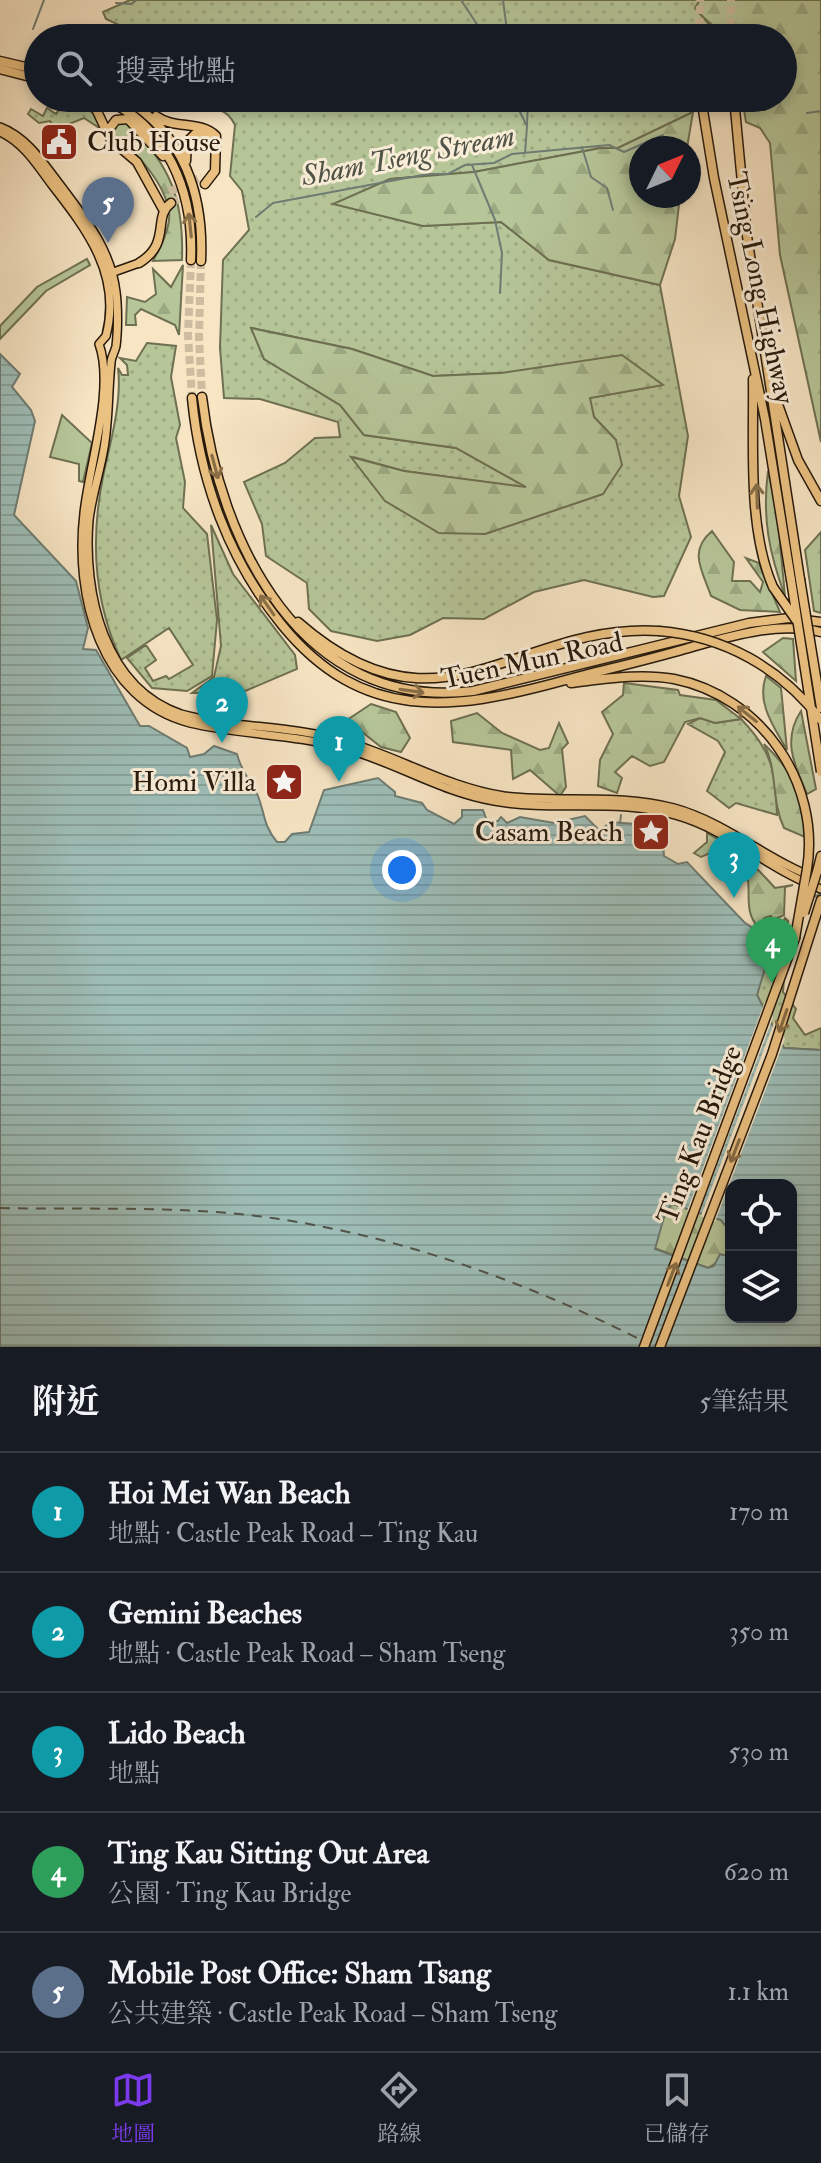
<!DOCTYPE html>
<html lang="zh-TW">
<head>
<meta charset="utf-8">
<style>
	body { margin:0; font-family:"IM FELL Double Pica","Noto Serif TC",serif; background:#20242c; color:#f1f3f6 }
	.controls { position:absolute; right:24px; bottom:24px; display:grid; overflow:hidden; border-radius:16px; box-shadow:0 4px 12px #0003 }
	.controls button { width:72px; height:72px; display:grid; place-items:center; padding:0; border:0; border-bottom:2px solid #363941; background:#171b24; color:#f1f3f6; font:40px sans-serif }
	.compass { position:absolute; left:629px; top:136px; width:72px; height:72px; border-radius:50%; background:#171b24; box-shadow:0 4px 12px #0003; rotate:47deg }
	.you { position:absolute; left:402px; top:870px; width:28px; height:28px; margin:-20px; border:6px solid #fff; border-radius:50%; background:#1a73e8; box-shadow:0 0 0 12px #1a73e833 }
	.badge { display:grid; place-items:center; width:52px; height:52px; border-radius:50%; background:#7c3aed; color:#fff; font-size:26px; font-weight:700 }
	.pin { position:absolute; translate:-50% -66px; filter:drop-shadow(0 2px 4px #0008) }
	.pin::after { content:''; position:absolute; top:42px; width:28px; height:24px; background:inherit; clip-path:polygon(0 0,100% 0,50% 100%) }
	.list { margin:0; padding:0; list-style:none }
	h2 { display:flex; justify-content:space-between; align-items:center; height:104px; margin:0; padding:0 32px; font-size:34px }
	h2 small { font-size:26px; font-weight:400; color:#9ea1a6 }
	.list li { display:grid; grid-template-columns:52px 1fr auto; gap:24px; align-items:center; box-sizing:border-box; height:120px; padding:0 32px; border-top:2px solid #363941 }
	.list b { display:block; font-size:30px; white-space:nowrap }
	.list p { margin:0; font-size:26px; white-space:nowrap; color:#9ea1a6 }
	.list em { font-size:26px; font-style:normal; color:#9ea1a6 }
	.icon { flex:none; width:44px; height:44px; fill:none; stroke:currentColor; stroke-width:2; stroke-linecap:round; stroke-linejoin:round }
	.map { position:relative; flex:none; width:821px; height:1347px; overflow:hidden }
	.search { position:absolute; background:#171b24; box-shadow:0 4px 12px #0003; left:24px; right:24px; top:24px; height:88px; display:flex; align-items:center; gap:20px; box-sizing:border-box; padding:0 28px; border-radius:44px; color:#9ea1a6; font-size:30px }
	.sheet { height:704px; background:#171b24 }
	nav { display:flex; justify-content:space-around; align-items:center; box-sizing:border-box; height:112px; border-top:2px solid #363941; background:#171b24; font-size:22px; color:#9ea1a6 }
	nav a { display:grid; justify-items:center; gap:4px }
	nav .on { color:#7c3aed }
	.map>svg:first-child { display:block }
	.grass { fill:url(#grass-dots); stroke:#6e7052; stroke-width:2; fill-rule:evenodd }
	.forest { fill:url(#forest-firs); stroke:#6e7052; stroke-width:2 }
	.park { fill:#b6c699; stroke:#6e7052; stroke-width:2 }
	.water { fill:url(#water-rules); stroke:#6e7c73; stroke-width:2; fill-rule:evenodd }
	.pier { fill:#f7e5c4 }
	.lines { fill:none; stroke-linecap:round; stroke-linejoin:round }
	.stream { stroke:#6e7c73; stroke-width:2 }
	.ferry { stroke:#505348; stroke-width:2; stroke-dasharray:10 8; stroke-linecap:butt }
	.highway-tunnel { stroke:#cdbc9f; stroke-width:8; stroke-dasharray:8 4; stroke-linecap:butt }
	.primary-casing { stroke:#26190c; stroke-width:10 }
	.highway-casing { stroke:#26190c; stroke-width:11 }
	.primary { stroke:#ecc282; stroke-width:7 }
	.highway { stroke:#ecc282; stroke-width:8 }
	.highway-bridge-casing { stroke:#26190c; stroke-width:11; stroke-linecap:butt }
	.highway-bridge { stroke:#ecc282; stroke-width:8 }
	.oneway { stroke:#896e47 }
	.labels { text-anchor:middle; dominant-baseline:central; stroke-width:6; stroke-linejoin:round; paint-order:stroke }
	.poi-label { font-size:28px; fill:#26190c; stroke:#faeed9; text-anchor:end }
	.street-label { font-size:28px; fill:#26190c; stroke:#faeed9 }
	.water-label { font-size:30px; font-style:italic; fill:#505348; stroke:#faeed9 }
</style>
</head>
<body>
<div class="map">
<svg width="821" height="1347" viewBox="0 0 821 1347">
	<defs>
		<pattern id="grass-dots" width="8" height="8" patternUnits="userSpaceOnUse" patternTransform="scale(2)"><rect width="8" height="8" fill="#b6c699"/><path d="M2 2h.1M6 6h.1" fill="none" stroke="#9caa83" stroke-width="1.8" stroke-linecap="round"/></pattern>
		<pattern id="forest-firs" width="22" height="20" patternUnits="userSpaceOnUse" patternTransform="scale(2)"><rect width="22" height="20" fill="#b6c699"/><path d="M5 1l3.5 6h-7zM16 11l3.5 6h-7z" fill="#9caa83"/></pattern>
		<pattern id="water-rules" width="6" height="5" patternUnits="userSpaceOnUse" patternTransform="scale(2)"><rect width="6" height="5" fill="#9ebeb8"/><path d="M0 2.5h6" fill="none" stroke="#88a39d"/></pattern>
	</defs>
	<rect width="100%" height="100%" fill="#f7e5c4"/>
	<filter id="stains"><feTurbulence type="fractalNoise" baseFrequency=".0025" numOctaves="4"/><feColorMatrix values="0 0 0 0 .2 0 0 0 0 .09 0 0 0 0 .02 0 0 0 .5 -.17"/></filter>
	<radialGradient id="worn" r=".72"><stop offset=".6" stop-color="#630" stop-opacity="0"/><stop offset="1" stop-color="#630" stop-opacity=".3"/></radialGradient>
	<path class="grass" d="M130,0h570l-5,8 16,19 25,11h-589l-41,-19 -3,-7z
		M66,98h13l17,16 5,15 -17,-11 -28,11 -6,-8 -11,2 -11,-9 3,-5 12,7 4,-8 9,6z
		M159,98h88l42,6 3,-6h398l3,14 -75,36h-18l-126,24 -83,7 -56,25 88,22 78,-4 48,38 111,25 28,151 -9,60 12,41 -27,59 -11,1 -69,-17 -50,12 -50,27 -41,-1 -33,17 -33,6 -46,-10 -22,-22 -2,-26 -41,-27 -4,-32 -18,-42 41,-19 30,-25 25,-1 -2,-15 -78,-23 -36,-1 -4,-50 3,-88 26,-30 -7,-39 -12,-15 5,-51c-12,-25 -32,-13 -53,-15 -8,0 -16,-9 -23,-12zM252,328l100,21 81,27 68,-3 161,12 -73,13 5,19 22,23 -13,54 -118,40 -132,-77 51,14 124,17 -72,-40 -92,-13 -24,-30 -76,-46z
		M147,343l29,3 -5,31 9,48 -4,13 9,44 -2,26 24,26 10,86 -5,56 -25,15 -35,-3 -25,-30 19,-13 10,15 -11,8 8,13 13,-5 3,3 24,-14 -24,-37 -48,32c-28,-60 -31,-123 -17,-188 7,-32 18,-71 14,-104l4,7h6l-1,-10 -7,-7 16,3z
		M211,525l22,49 62,81 2,14 -66,28 -14,-4h-25l22,-16 7,-31z
		M700,718l15,5 26,-4c32,33 34,52 36,96l-41,-12 -7,5 -22,-17 18,-39 -7,-11 -30,-17z
		M785,918l3,3 -5,71 13,17 -3,9 12,17 16,-7v22l-37,-2 -27,-53 7,-29z"/>
	<path class="forest" d="M700,0h121v442l-41,-187 -10,-112 -10,-15 -14,-6 -4,-24h41v-60c-41,0 -60,4 -88,-30z
		M693,112l-6,36h-46v48h39l-5,43 -15,46 -111,-25 -48,-38 -78,4 -90,-22 57,-25 84,-7 127,-24h17z
		M117,123h11c43,43 56,77 54,137l-29,1c7,-13 18,-34 16,-48 -3,-28 -33,-64 -57,-76z
		M183,265l-4,70 -4,-10 -34,-16 -6,6 1,10h-10l1,-28 18,5 11,-8 -3,-25 18,18z
		M251,328l101,21 81,27 68,-3 121,-18 41,30 -73,13 4,19 22,23 6,25 -19,29 -118,40 -46,-1 -54,-32 -34,-44 53,14 122,16 -70,-39 -92,-13 -24,-30 -76,-46z
		M768,471l9,40 8,85c-16,-43 -23,-79 -17,-125z
		M712,531l22,31 -2,19h18l10,11 3,-10 -17,-24 13,5 21,49 -40,-2 -29,-14c-9,-26 -23,-45 1,-65z
		M821,532v81l-7,-2 -9,-61z
		M783,638l10,1 3,42 -33,-29z
		M766,676l15,12 6,62c-13,-23 -31,-47 -21,-74z
		M624,683l54,7 2,5 36,5 25,19 -26,4 -15,-5 -15,4 -21,40 -14,4 -18,-10 -17,16 7,6 -5,15 -19,-7 2,-26 13,-26 -11,-22 21,-17z
		M371,704l25,8 14,26 -9,14 -20,-5 -34,-27z
		M801,711l15,78 -9,5c-13,-30 -25,-54 -6,-83z
		M477,713l25,20 38,17 9,-2 10,-25 9,20 -6,6 4,38 -6,9 -30,-26 -17,9 -2,-29 -58,-8 -2,-21z
		M764,744c31,29 39,51 41,93l-21,-9c-13,-27 -6,-57 -20,-84z
		M707,833c32,18 44,28 68,55l18,-3 -8,2 -1,28 -11,5 -2,-4 -7,2 -6,9c-13,-15 -8,-29 -10,-47l-11,-4 -7,-15 -9,8 -6,-18 -14,6 -7,-4 13,-11z
		M673,1204l48,16 9,11 -3,25 -19,12 -54,-20 12,-38z"/>
	<path class="park" d="M87,259l3,6 -44,26 -46,48v-13l37,-39z
		M62,415l30,28 -9,39 -4,-1v-17l-29,-7z"/>
	<path class="water" d="M0,354l20,20 -8,13 19,23 4,11 -21,94 62,66 12,47 -5,21 13,1 44,76h9l38,22 3,9 14,-3 10,-8 23,8c5,21 15,27 21,42 7,18 5,29 19,46h8l7,-8 17,-2 15,-42 54,-12 17,14v4l27,7 5,7 27,14 8,-7v-7h21l4,11h11l3,-4 6,6 13,-6 34,6 31,-7 15,15 10,-9 26,2 27,20 1,12 14,8 9,-2 57,60 29,20 -16,53 27,53 37,2v297h-821zM731,1185h60v132h-60zM673,1204l48,16 9,11 -3,25 -7,-2 -6,12 -6,2 -53,-19 11,-39z"/>
	<path class="pier" d="M765,1001l8,17 -75,198 -11,-5z
		M775,1020l10,19 -70,183 -14,-6z"/>
	<g class="lines">
		<path class="stream" d="M461,0l25,38
			M503,0l5,38
			M116,3l15,1 6,-4
			M33,29l11,-29
			M513,98l14,28 -2,27
			M807,113l14,-2
			M527,125l1,-27
			M582,147l9,30 16,11 6,22
			M472,165l23,55 7,33 -2,40
			M256,217l17,-14 155,-29h20l17,-9 29,-2 18,-9 97,-9 15,7 39,-17
			M620,823l1,-8
			M812,898l9,-5"/>
		<path class="ferry" d="M0,1208c92,2 188,-3 279,11 126,19 249,64 362,121"/>
		<path class="highway-tunnel" d="M699,38l1,-38
			M730,38l1,-38
			M169,192l33,-15
			M171,203l34,-19
			M191,260l-3,75 4,63
			M201,261l-2,76 3,60"/>
		<g class="primary-casing">
			<path id="primary" d="M0,127c29,11 45,39 64,63 24,32 47,61 52,102 2,15 2,39 0,54 -1,6 -5,11 -5,17 -3,29 -2,57 -7,85 -4,24 -12,47 -15,72 -6,73 15,168 92,194 51,14 105,11 156,25 57,15 108,48 167,57 57,7 115,-3 170,12 54,15 95,54 147,72
				M0,132c24,11 37,33 52,53 35,45 70,90 54,151
				M108,274l31,-11
				M106,336l-7,8c16,44 -10,122 -15,169 -10,82 16,187 106,210 51,12 105,11 156,26 51,14 95,43 148,52 60,11 122,-3 181,14 54,15 94,55 146,74"/>
		</g>
		<g class="highway-casing">
			<path id="highway" d="M0,61l38,9
				M0,69l38,10
				M86,98l11,13 13,28 27,23 27,49
				M101,98c67,26 93,95 90,162
				M124,98c60,36 80,97 77,163
				M701,98l13,80 51,241 26,161
				M734,98l13,138 53,343
				M156,116c19,14 44,4 60,20l-1,35 -10,13
				M107,132l9,-12 12,-1 35,37
				M186,161l1,-19 8,-8 11,1 10,12
				M139,263c33,-20 13,-46 32,-60
				M753,379c1,64 -6,149 20,208
				M775,396l23,64 23,41
				M202,397c17,145 100,315 271,294l276,-68 40,-5 32,4
				M192,398c8,83 37,162 90,227 80,98 170,86 280,56 41,-11 82,-20 123,-32 43,-12 91,-28 136,-17
				M298,622c143,126 218,0 361,9
				M571,683c34,-4 69,-10 103,-4 87,17 147,104 133,190
				M817,872l4,-16
				M644,1347l151,-409
				M660,1347l112,-293 49,-154"/>
		</g>
		<use href="#primary" class="primary"/>
		<use href="#highway" class="highway"/>
		<g class="highway-bridge-casing">
			<path id="highway-bridge" d="M800,579l21,129
				M791,580l30,192
				M773,587l23,33
				M659,631c65,5 122,37 162,89
				M804,913l13,-41
				M795,938l12,-69"/>
		</g>
		<use href="#highway-bridge" class="highway-bridge"/>
	</g>
	<defs><path id="oneway-shaft" d="M-6 0H5M1.5-3L5.5 0L1.5 3" fill="none" stroke-width="1.6" stroke-linecap="round" stroke-linejoin="round" transform="scale(2)"/></defs>
	<g class="oneway">
		<use href="#oneway-shaft" transform="translate(190 225) rotate(-96)"/>
		<use href="#oneway-shaft" transform="translate(215 467) rotate(75)"/>
		<use href="#oneway-shaft" transform="translate(757 496) rotate(-92)"/>
		<use href="#oneway-shaft" transform="translate(267 605) rotate(-125)"/>
		<use href="#oneway-shaft" transform="translate(412 691) rotate(8)"/>
		<use href="#oneway-shaft" transform="translate(747 714) rotate(-141)"/>
		<use href="#oneway-shaft" transform="translate(783 1021) rotate(109)"/>
		<use href="#oneway-shaft" transform="translate(735 1151) rotate(111)"/>
		<use href="#oneway-shaft" transform="translate(672 1274) rotate(-69)"/>
	</g>
	<defs>
		<g id="civic-square" transform="scale(2)"><rect x="-9" y="-9" width="18" height="18" rx="4" fill="#8f2418" stroke="#faeed9"/><path d="M-.6-6.5H3V-4.5H.6V-3L4-1V1h2V6H-6V1h2V-1L-.6-3ZM-1.2 2.5V6h2.4V2.5Z" fill="#fff"/></g>
		<g id="sight-square" transform="scale(2)"><rect x="-9" y="-9" width="18" height="18" rx="4" fill="#8f2418" stroke="#faeed9"/><path d="M0-6L1.8-2.2L6-1.7L2.9 1.2L3.7 5.4L0 3.3L-3.7 5.4L-2.9 1.2L-6-1.7L-1.8-2.2Z" fill="#fff"/></g>
	</defs>
	<g fill-rule="evenodd">
		<use href="#civic-square" x="59" y="142"/>
		<use href="#sight-square" x="284" y="782"/>
		<use href="#sight-square" x="651" y="832"/>
	</g>
	<g class="labels">
		<g class="poi-label">
			<text x="87" y="142" text-anchor="start">Club House</text>
			<text x="256" y="782">Homi Villa</text>
			<text x="623" y="832">Casam Beach</text>
		</g>
		<g class="street-label">
			<text transform="translate(760 288) rotate(78)">Tsing Long Highway</text>
			<text transform="translate(532 661) rotate(-12)">Tuen Mun Road</text>
			<text transform="translate(700 1135) rotate(-69)">Ting Kau Bridge</text>
		</g>
		<g class="water-label">
			<text transform="translate(408 156) rotate(-11)">Sham Tseng Stream</text>
		</g>
	</g>
	<rect width="100%" height="100%" filter="url(#stains)"/>
	<rect width="100%" height="100%" fill="url(#worn)"/>
</svg>
<div class="controls">
<button><svg class="icon" aria-label="locate" viewBox="0 0 24 24"><circle cx="12" cy="12" r="6"/><path d="M12 2v4M12 18v4M2 12h4M18 12h4"/></svg></button>
<button><svg class="icon" aria-label="layers" viewBox="0 0 24 24"><path d="M12 4l9 5-9 5-9-5zM3 14l9 5 9-5"/></svg></button>
</div>
<svg class="compass" viewBox="-18 -18 36 36"><path d="M0-13l5 13h-10z" fill="#e53935"/><path d="M0 13l5-13h-10z" fill="#9ea1a6"/></svg>
<div class="you"></div>
<div class="pin badge" style="left:339px;top:782px;background:#0f9aa8">1</div>
<div class="pin badge" style="left:222px;top:743px;background:#0f9aa8">2</div>
<div class="pin badge" style="left:734px;top:898px;background:#0f9aa8">3</div>
<div class="pin badge" style="left:772px;top:983px;background:#2e9e5b">4</div>
<div class="pin badge" style="left:108px;top:243px;background:#5c6f8a">5</div>
<div class="search"><svg class="icon" aria-label="search" viewBox="0 0 24 24"><circle cx="10" cy="10" r="6"/><path d="M15 15l6 6"/></svg>搜尋地點</div>
</div>
<section class="sheet">
<h2>附近<small>5筆結果</small></h2>
<ul class="list">
<li><span class="badge" style="background:#0f9aa8">1</span><div><b>Hoi Mei Wan Beach</b><p>地點 · Castle Peak Road – Ting Kau</p></div><em>170 m</em></li>
<li><span class="badge" style="background:#0f9aa8">2</span><div><b>Gemini Beaches</b><p>地點 · Castle Peak Road – Sham Tseng</p></div><em>350 m</em></li>
<li><span class="badge" style="background:#0f9aa8">3</span><div><b>Lido Beach</b><p>地點</p></div><em>530 m</em></li>
<li><span class="badge" style="background:#2e9e5b">4</span><div><b>Ting Kau Sitting Out Area</b><p>公園 · Ting Kau Bridge</p></div><em>620 m</em></li>
<li><span class="badge" style="background:#5c6f8a">5</span><div><b>Mobile Post Office: Sham Tsang</b><p>公共建築 · Castle Peak Road – Sham Tseng</p></div><em>1.1 km</em></li>
</ul>
</section>
<nav>
<a class="on"><svg class="icon" aria-label="map" viewBox="0 0 24 24"><path d="M3 6l6-2 6 2 6-2v14l-6 2-6-2-6 2zM9 4v14M15 6v14"/></svg>地圖</a>
<a><svg class="icon" aria-label="directions" viewBox="0 0 24 24"><path d="M12 3l9 9-9 9-9-9zM9 14v-3h6M13 9l2 2-2 2"/></svg>路線</a>
<a><svg class="icon" aria-label="saved" viewBox="0 0 24 24"><path d="M7 4h10v16l-5-4-5 4z"/></svg>已儲存</a>
</nav>
</body>
</html>
